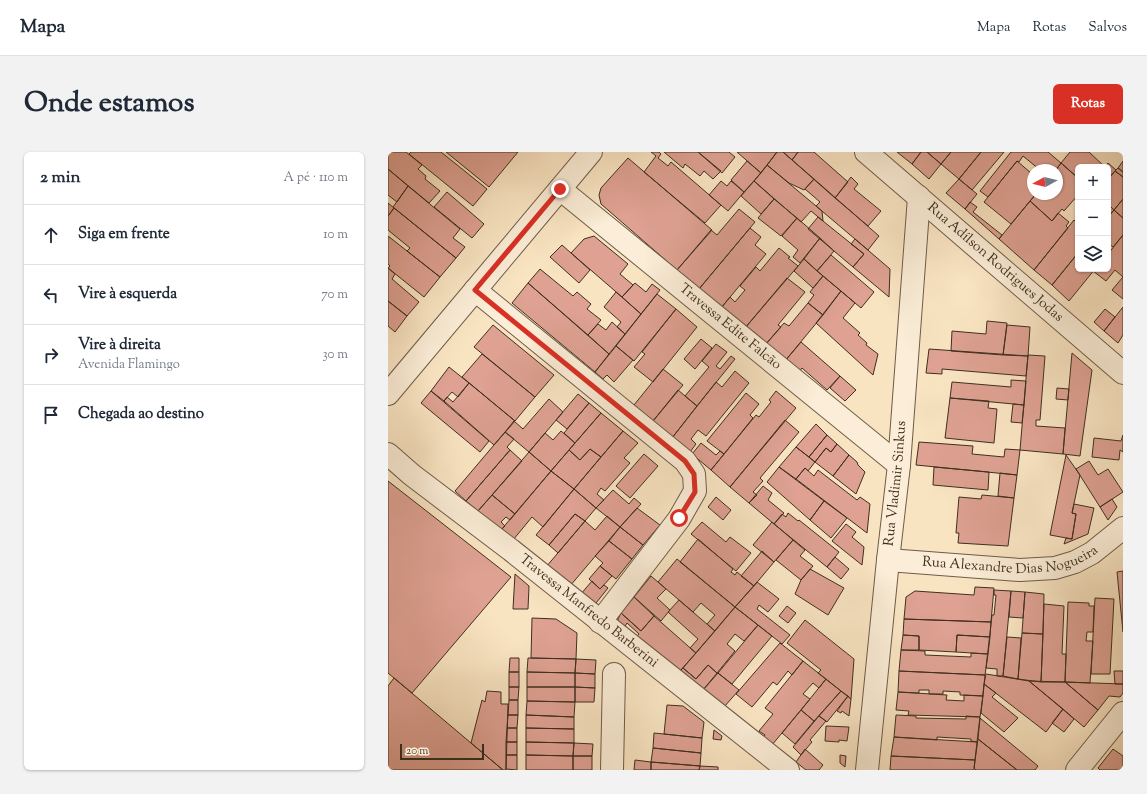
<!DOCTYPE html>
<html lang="pt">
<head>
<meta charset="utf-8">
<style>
	body { margin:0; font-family:"Sorts Mill Goudy",serif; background:#f2f2f3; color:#1f2937 }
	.controls { position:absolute; right:12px; top:12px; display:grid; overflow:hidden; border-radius:6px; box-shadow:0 1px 3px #0004 }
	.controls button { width:36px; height:36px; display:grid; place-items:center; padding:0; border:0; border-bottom:1px solid #e0e1e3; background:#fff; color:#1f2937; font:20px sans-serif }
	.compass { position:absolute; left:639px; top:12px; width:36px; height:36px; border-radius:50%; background:#fff; box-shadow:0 1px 3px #0004; rotate:262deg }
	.scale { position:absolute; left:12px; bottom:10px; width:84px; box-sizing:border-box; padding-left:4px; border:2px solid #3f2f1f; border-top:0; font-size:11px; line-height:14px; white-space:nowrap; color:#3f2f1f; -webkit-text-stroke:3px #fbedd7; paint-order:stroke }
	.stop { position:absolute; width:12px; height:12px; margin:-9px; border:3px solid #d93025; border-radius:50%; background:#fff }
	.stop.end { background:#d93025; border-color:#fff; box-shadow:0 1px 4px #0008 }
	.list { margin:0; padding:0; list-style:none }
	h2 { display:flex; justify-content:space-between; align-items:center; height:52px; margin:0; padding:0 16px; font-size:17px }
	h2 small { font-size:13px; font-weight:400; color:#747a83 }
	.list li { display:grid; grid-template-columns:26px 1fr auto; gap:12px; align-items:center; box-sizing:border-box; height:60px; padding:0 16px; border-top:1px solid #e0e1e3 }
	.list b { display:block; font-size:15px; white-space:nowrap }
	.list p { margin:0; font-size:13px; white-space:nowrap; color:#747a83 }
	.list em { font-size:13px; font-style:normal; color:#747a83 }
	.icon { flex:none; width:22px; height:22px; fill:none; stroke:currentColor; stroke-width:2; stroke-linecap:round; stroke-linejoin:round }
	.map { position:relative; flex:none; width:735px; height:618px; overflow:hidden; border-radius:6px }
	header { display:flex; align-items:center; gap:24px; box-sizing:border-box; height:56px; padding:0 20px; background:#fff; border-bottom:1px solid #e0e1e3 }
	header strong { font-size:19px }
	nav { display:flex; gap:22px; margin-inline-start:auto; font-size:14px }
	.intro { display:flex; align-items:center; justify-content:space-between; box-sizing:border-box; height:96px; padding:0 24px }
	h1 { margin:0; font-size:28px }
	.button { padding:10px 18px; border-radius:6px; background:#d93025; color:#fff; font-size:14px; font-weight:700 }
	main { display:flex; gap:24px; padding:0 24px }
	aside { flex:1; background:#fff; border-radius:6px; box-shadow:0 1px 3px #0004 }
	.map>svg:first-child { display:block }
	.building { fill:#dea192; stroke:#3f2f1f }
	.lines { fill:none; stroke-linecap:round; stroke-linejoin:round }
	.minor-casing { stroke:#6e5c48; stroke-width:24 }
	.tertiary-casing { stroke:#6e5c48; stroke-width:24 }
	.minor { stroke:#fbedd7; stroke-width:22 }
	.tertiary { stroke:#fbedd7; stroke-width:22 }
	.route { stroke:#d93025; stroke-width:5 }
	.labels { text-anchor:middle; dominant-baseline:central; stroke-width:3; stroke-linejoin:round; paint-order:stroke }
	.street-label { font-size:14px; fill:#3f2f1f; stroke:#fbedd7 }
</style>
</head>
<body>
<header>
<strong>Mapa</strong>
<nav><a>Mapa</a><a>Rotas</a><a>Salvos</a></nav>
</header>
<div class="intro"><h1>Onde estamos</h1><a class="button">Rotas</a></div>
<main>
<aside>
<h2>2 min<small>A pé · 110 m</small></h2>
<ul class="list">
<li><svg class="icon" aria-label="ahead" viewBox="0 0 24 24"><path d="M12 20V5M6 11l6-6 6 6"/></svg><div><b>Siga em frente</b></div><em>10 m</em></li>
<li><svg class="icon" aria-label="left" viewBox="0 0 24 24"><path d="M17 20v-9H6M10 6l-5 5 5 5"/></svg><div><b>Vire à esquerda</b></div><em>70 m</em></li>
<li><svg class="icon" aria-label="right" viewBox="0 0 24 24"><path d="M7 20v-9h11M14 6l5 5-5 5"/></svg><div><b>Vire à direita</b><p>Avenida Flamingo</p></div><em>30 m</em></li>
<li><svg class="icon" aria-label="arrive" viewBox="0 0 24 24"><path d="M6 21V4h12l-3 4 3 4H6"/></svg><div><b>Chegada ao destino</b></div></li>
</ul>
</aside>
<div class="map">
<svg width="735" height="618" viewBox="0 0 735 618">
	<rect width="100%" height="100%" fill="#f9e4c2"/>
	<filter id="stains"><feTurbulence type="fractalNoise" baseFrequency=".005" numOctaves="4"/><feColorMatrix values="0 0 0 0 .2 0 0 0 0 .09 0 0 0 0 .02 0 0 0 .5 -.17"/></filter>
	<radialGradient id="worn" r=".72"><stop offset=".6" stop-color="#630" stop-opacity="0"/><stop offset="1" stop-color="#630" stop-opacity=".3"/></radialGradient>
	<path class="building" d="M0,0h18l16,13 -4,4 8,7 -1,3 15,12 -11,12 -41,-34z
		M23,0h30l46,37 -14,17 -64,-52z
		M58,0h72l-29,35z
		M263,0h8l2,2 -3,4 10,8 3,-4 50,43 -16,18 -61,-51 12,-16z
		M276,0h34l23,19 -8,8 -9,-8 -4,5 -15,-12 -2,4z
		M310,0h31l6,5 -13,16z
		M349,0h40l-16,21z
		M389,0h6l31,27 -10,11 -15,-7 -22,-18z
		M395,0h15l-6,8z
		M410,0h16l34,30 -13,16 -43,-38z
		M509,0h24l-9,12z
		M533,0h6l14,12 -12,15 -17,-15z
		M539,0h24l-10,12z
		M563,0h30l-22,27 -18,-15z
		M593,0h23l-32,38 -13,-11z
		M623,0h37l13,11 -5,7h-16l-17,-14 -4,6 -2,-1 -29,36 -8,-6z
		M682,0h19l16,15 3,-4 8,7 -8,9v-12h-30v11l-17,-15z
		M240,6l84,72 -35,40 -76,-66 -2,-9 2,-7z
		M359,9l14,12 -17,19 -13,-12z
		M629,9l14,12 2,-3v24h3l-25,30 -27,-22z
		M735,9v11l-5,-4z
		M673,11l17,15v17l-14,16 -2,-2 -10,12 -22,-20 6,-7h21v-24h-1z
		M379,13l55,46 1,10 -12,-10 -10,11 -47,-41z
		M730,16l5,4v5l-8,-6z
		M0,17l20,17 -11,16 -9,-7z
		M727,19l8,6v22l-9,11 -6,-6v-25z
		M463,25l7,7 -4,5 27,22 -13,15 -33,-28z
		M426,27l65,57 -11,14 -52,-44 4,-4 -15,-13z
		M571,27l18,15 -12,15 -19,-16z
		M333,29l6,5 4,-5 13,11 -16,19 -19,-16z
		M366,29l20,18 -13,15 -20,-18z
		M20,34l52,43 -7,9 12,9 -9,11 -63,-51z
		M59,40l37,32 -12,14 -38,-31z
		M386,47l23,19 -16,18 -23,-18z
		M735,47v19l-9,-8z
		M642,49l22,20 6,-8 11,9 -3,4 2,2 -34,42 -35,-31z
		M582,50l7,5 -4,5 29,23 -3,4 -34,-30z
		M0,51l6,5 -6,8z
		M720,52l6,6 -6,7z
		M6,56l62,50 -16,19 -33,-26 3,-3 -22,-18v-14z
		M351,57l16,13 -56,67 -22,-19 34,-40 6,5z
		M726,58l9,8v17l-10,12 -5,-4v-26z
		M430,65l46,37 -11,13 -45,-38z
		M409,66l23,20 -20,25 -7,-6 5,-7 -16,-14z
		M686,68l4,4v29l-26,32 -18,-15z
		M362,76l11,9 -6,8 11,9 -45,54 -22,-19z
		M735,83v42l-8,-7 -9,11 -13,-10 2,-2h13v-15z
		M0,84l52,41 -16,20 -36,-29 2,-2 -2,-2z
		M206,84l34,28 -8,10 13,11 -11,12 -51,-44 13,-14z
		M432,86l14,13 -17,20 -13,-12z
		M467,87l35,30 -1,28 -36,-30 11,-13 -13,-10z
		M174,93l28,25 -11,13 -29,-26z
		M391,96l11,9 -2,1 10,8 -53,62 -24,-20 9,-11 5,5 10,-12 -5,-4 16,-19 4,4z
		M690,101v16h17l-26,32 -17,-16z
		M443,103l43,37 -13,16 -44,-37z
		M416,107l19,17 -10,12 -19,-17z
		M0,116l7,6 -3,5 27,23 -12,14 -19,-15z
		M152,117l33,27 4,-4 14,12 -4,5 14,11 -13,15 -60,-52z
		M435,124l18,15 -18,24 -15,-12 6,-8 -4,-3z
		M735,125v22l-11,-9z
		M399,126l18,14 -27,33 3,2 -16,18 -20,-17z
		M140,131l81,71 -14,18 -83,-69z
		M247,131l11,9 6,-8 8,6 -19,24 -19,-17z
		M453,139l14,12 -12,15 17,15 -2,2 9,8 -1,2 12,9 -5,21 -57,-52z
		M228,140l25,22 -16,20 -8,-7 4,-5 -17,-15z
		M269,142l19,15 -42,52 -18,-15z
		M0,149l19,15 -12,16 -7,-6z
		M420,151l15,12 -38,46 -20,-16 19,-22 5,3z
		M735,155v28l-5,8 -14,-12z
		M288,157l21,18 -44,55 -19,-15 11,-13 -3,-2z
		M717,157l10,8 -11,14 -10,-9z
		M599,169l20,2 -4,32 -52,-4 1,-20 34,3z
		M224,170l13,12 -16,20 -21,-19 10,-11 8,6z
		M105,173l61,50 -19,22 -61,-50z
		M619,173l23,2 -2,29 -25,-1z
		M313,187l11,9 -17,21 -11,-10z
		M413,190l39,34 -13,14 -25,-22 -4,5 -13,-12z
		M328,192l11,8 -11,14 4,3 11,-13 4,3 -38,47 -12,-10 24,-29 -7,-6z
		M228,194l17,14 -19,22 -7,-7 -4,4 -8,-7z
		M541,197l99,7 -2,20 -84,-7v5l-16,-1z
		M684,201l20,17 -12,86 -17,-2z
		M94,202l53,43 -20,24 -53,-44z
		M640,203l17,1 -5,64h-4v6l29,2 -2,26 -43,-4z
		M61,215l20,16 -11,14 -6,-5 -8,9 -13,-10z
		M275,217l20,16 -30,36 -19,-16z
		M347,219l14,12 -43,53 -8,-6 -7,9 5,5 -6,8 -18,-14 44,-56 6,5z
		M452,224l16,14 -11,11 -15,-13z
		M623,228l15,1 -2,24 -74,-7 2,-16 59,5z
		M81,231l46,38 -21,24 -50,-44 3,-4 6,5z
		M669,236l12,1 -1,11 -12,-1z
		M290,238l19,16 -25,32 -19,-17z
		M43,239l58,50 -9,11 -59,-49z
		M388,239l20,17 -66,79 -19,-17 45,-55 3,2 12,-15 -2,-2z
		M358,241l13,11 -9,11 3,3 -29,36 -17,-13z
		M190,242l11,9 -22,26 -11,-9z
		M562,246l39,3 -1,7 9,1 -3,34 -49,-5z
		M161,247l14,13 -34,40 -24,-20 9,-11 9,8z
		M201,251l12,10 -26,30 -11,-10z
		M625,252l11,1 -2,18 -11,-1z
		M213,261l22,18 -22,26 -11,-8 -10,11 -11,-10z
		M397,268l14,12 -39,46 3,3 -10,11 4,3 -8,8 -19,-16z
		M428,272l11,11 -18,22 -13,-10z
		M173,279l14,12 -24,28 -22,-19 16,-19 8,7z
		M235,279l15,12 -14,15 6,5 -25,28 -4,-3 -4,6 7,6 -8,8 -22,-19z
		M117,280l9,7 -7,8 3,3 -44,51 -11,-10z
		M439,283l10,9 -6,8 -5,-4 -11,14 -6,-5z
		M735,283v17l-3,-2 -1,10 -27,-3 2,-19 27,3z
		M531,290l54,4 -1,8 32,3 1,-8 15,1 -3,25 -101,-10z
		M313,291l15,12 4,-4 4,3 -13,16 -19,-16z
		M449,292l12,11 -16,21 -18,-14 11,-14 5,4z
		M408,295l19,15 -7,9 -3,-3 -9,11 -17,-12z
		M202,297l11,8 -27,32 -23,-18 18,-21 11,10z
		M122,298l12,11 -44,50 -12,-10z
		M141,300l22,19 -36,43 -23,-19z
		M256,302l14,12 -28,32 -14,-12z
		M461,303l8,7 1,3 7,7 -9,22 -23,-18z
		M678,303l14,20 -8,38 4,1 -4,25 -22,-4z
		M701,309l9,14 10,-6 15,23 -23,15 -24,-38z
		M391,315l45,34 -14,19 -43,-38z
		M546,315l55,5 -1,18 -55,-5z
		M417,316l9,8 4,-6 39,30 3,-3 10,7 -3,29 -71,-54z
		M163,319l23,18 -31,38 -11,-10 -19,23 -12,-10z
		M612,321l17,2 -3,23 -16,-2z
		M0,329l123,96 -99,116 -24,-20z
		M375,334l9,7 -4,7 16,13 -10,11 -25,-21z
		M186,337l22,19 -11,13 -10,-7 -26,31 -13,-10z
		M225,338l16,14 5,-6 7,6 -21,23 -24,-19z
		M104,343l23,19 -5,6 -4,-3 -5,5 4,4 -4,4 -23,-19z
		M594,343l32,3 -6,48 -50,-3 1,-10h-3l3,-36 22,2z
		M328,345l15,13 -8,10 -15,-13z
		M724,347l5,8 -9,13 -8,-13z
		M436,349l23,17 -16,20 -21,-18z
		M686,352l20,4 -6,26 -24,10 2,-6 6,1 4,-25 -4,-1z
		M249,356l23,17 -17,20 -23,-18z
		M400,361l10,8 1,-1 40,32 -12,15 -53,-43 8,-10 4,3z
		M187,362l10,7 -27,32 -9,-8z
		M219,364l13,11 -50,59 -24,-19 39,-46 10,9z
		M314,370l24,20 4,-5 21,16 -15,18 -45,-37z
		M384,370l21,18 -19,22 -21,-17z
		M458,372l10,8 -4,5 12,10 -2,18 -30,-24z
		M232,375l23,18 -11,14 -23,-18z
		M310,387l35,30 -2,3 4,3 2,-3 17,14 -19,21 -55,-45z
		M405,388l12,10 -5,6 13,10 -12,14 -25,-20z
		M221,389l23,18 -16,20 -16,-13 3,-3 -8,-7z
		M374,399l12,11 -20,24 -13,-10z
		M447,405l14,12 -8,10 -14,-12z
		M289,407l58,48 -20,24 -8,-7 8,-9 -14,-12 -8,9 -35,-30z
		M212,414l12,10 -12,13 -11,-10z
		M422,417l34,19 -16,27 -33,-21 6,-14z
		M735,419v61l-6,-60z
		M127,422l14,12 -1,23h-15z
		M263,424l15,13 -9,9 13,12 -9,11 -27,-24z
		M204,429l8,8 4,-4 4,3 -12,15 -3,1 -13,-9z
		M369,430l22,17 -11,13 -9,-7 -2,4 33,26 -8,9 -47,-37z
		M587,435l19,1 -3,34 -87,-3 2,-22 9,-6 59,4z
		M606,438l17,1 -8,85h-6v-7l-11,-1 6,-53h2l2,-20h-2z
		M623,439l14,1 -2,26 -14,-1z
		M637,440l19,2 -1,40 -21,-1z
		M246,445l20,19 -13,15 -20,-18z
		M707,446l19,1 -4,75h-19z
		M291,448l36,31 -19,22 -6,-5 8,-9 -30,-27z
		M680,450l21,1v3h5l-1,26h-6l-1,9h7l-3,42 -25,-1z
		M656,452l20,2 -2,48h4l-1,28h-24z
		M399,454l9,7 -8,10 -9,-7z
		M347,455l23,18 -14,16 -9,-7 -8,10 8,7 -18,22 -9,-8 -12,14 -13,-11z
		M233,461l20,18 13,-15 42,37 -17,19 -43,-35 3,-3 -12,-11 -3,5 -6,-6v-3z
		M144,466l24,1 21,14 -1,26 -45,-1z
		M516,467l87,3 -1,15 -33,-2 -1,17 -37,-2v-14l-16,-1z
		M417,468l49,39 -3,40 -33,-26 3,-3 -34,-27z
		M370,473l14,11 -40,48 -14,-11z
		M634,481l21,1 -2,48 -23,-3z
		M515,483l16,1v14h-18z
		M569,483l33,2 -2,17 -32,-2z
		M619,485l14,1 -3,41 -15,-3z
		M392,491l23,18 -11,14 -4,-4 -11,14 -4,-3 -21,25 -16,-13z
		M513,498l24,1v4l46,2v-4l17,1 -3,21 -86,-4z
		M122,506h9v14h-10z
		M140,506l48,1 -1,14 -48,-1z
		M188,507l20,1 -1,14 -20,-1z
		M415,509l23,18 -7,9 -6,-5 -10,11 7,5 -38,46 -9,-7 2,-3 -6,-4 14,-17 -8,-6z
		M320,513l9,8 -14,17 -24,-18 4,-4 13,11z
		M511,519l86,4 -2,21 -23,-1v-3l-17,-1v3h-14v-4h-10v3l-21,-1z
		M726,519h9v13h-8z
		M121,520h10v15h-10z
		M139,520l48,1v14h-48z
		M187,521l20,1v14l-20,-1z
		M330,521l21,17 -15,17 -21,-17z
		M598,522l43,7 34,28 -17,23 -62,-48z
		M6,526l77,65 32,27h-115v-84z
		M438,527l15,12 -27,30 -13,-11z
		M641,529l36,1 33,28 -14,17z
		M677,530l58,2v9l-3,4 -11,-1 -11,14z
		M596,532l12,9 -4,4 26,21 -14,14 -23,-19z
		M121,535h10l-1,13h-9z
		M139,535h48v15l-48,-1z
		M187,535l20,1 -1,14h-19z
		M99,539l14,1v12h7l-2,66h-3l-32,-27 11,-43 3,2z
		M453,539l7,5 -21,26 -8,-6z
		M510,540l49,3 -1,5 18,1v-6l19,1 -3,21 -72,-2 1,-4 -13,-1z
		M460,544l3,3 -2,17 -7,-5 -1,2 -4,-2z
		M121,548h9v15h-10z
		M139,549l48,1 -1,15 -48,-2z
		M279,553l16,1 21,16 -2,16 -38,-4z
		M675,557l11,10 -10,13 -12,-9z
		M413,558l13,11 -19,23 -13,-11z
		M120,563h10l-1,13h-10z
		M138,563l48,2v12l-48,-1z
		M508,563l20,1v2l50,1v-3l14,1 -3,25 -6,-1v-2l-34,-2v3l-43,-3z
		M431,564l7,5 -16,19 2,2 -11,13 -8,-8z
		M592,566l58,48 -3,4h-18l-39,-31z
		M438,574l23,1 -2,14 -8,-1v2l-14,-1z
		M119,576h10v14h-11z
		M138,576l48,1v14l-48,-1z
		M326,578l8,6 -1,4 -8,-1z
		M266,581l48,5 -1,15 -48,-5z
		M506,585l83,5 -2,18 -84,-4z
		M590,587l39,31h-41l-2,-2z
		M118,590h11v13h-11z
		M138,590l48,1 -1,13 -47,-1z
		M186,591l19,1 -1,12h-19z
		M265,596l48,5 -1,13 -49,-4z
		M417,597l18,16 -4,5h-13l-10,-8z
		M725,597l10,7v14h-23l-2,-2z
		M118,603h11v15l-11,-1z
		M138,603l47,1v14h-47z
		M452,603l6,1 -1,11 -5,-4z
		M185,604h19v14h-19z
		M503,604l84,4 -1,10h-84z
		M247,608l16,2v8h-17z
		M263,610l49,4 -1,4h-48z
		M312,614l18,1v3h-19z"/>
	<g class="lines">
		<g class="minor-casing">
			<g id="minor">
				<path id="s1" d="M478,0l257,221"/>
				<path id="s2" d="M172,37l339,276"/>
				<path d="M87,138l210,171 9,13 1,17 -16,28 -79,103"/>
				<path id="s3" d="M0,302l24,21 99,75 277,220"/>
				<path id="s4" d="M500,408l132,10 35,-2 20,-6 17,-9 31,-25"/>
				<path d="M224,618l2,-96"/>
				<path id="s5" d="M479,618l21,-210 11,-95 20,-268"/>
				<path d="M689,618l46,-57"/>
			</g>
		</g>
		<g class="tertiary-casing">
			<path id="tertiary" d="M0,242l203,-242"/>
		</g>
		<use href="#minor" class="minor"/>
		<use href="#tertiary" class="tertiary"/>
	</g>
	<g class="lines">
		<path class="route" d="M172,37l-85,101 210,171 9,13 1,18 -16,26"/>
	</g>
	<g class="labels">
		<g class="street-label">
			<text stroke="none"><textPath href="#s1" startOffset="170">Rua Adílson Rodrigues Jodas</textPath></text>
			<text stroke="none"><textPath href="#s2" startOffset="219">Travessa Edite Falcão</textPath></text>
			<text stroke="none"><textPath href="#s5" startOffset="288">Rua Vladimir Sinkus</textPath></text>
			<text stroke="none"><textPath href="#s4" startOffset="124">Rua Alexandre Dias Nogueira</textPath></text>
			<text stroke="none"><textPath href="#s3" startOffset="255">Travessa Manfredo Barberini</textPath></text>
		</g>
	</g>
	<rect width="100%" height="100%" filter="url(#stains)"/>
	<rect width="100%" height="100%" fill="url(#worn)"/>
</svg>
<div class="controls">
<button>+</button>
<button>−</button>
<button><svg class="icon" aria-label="layers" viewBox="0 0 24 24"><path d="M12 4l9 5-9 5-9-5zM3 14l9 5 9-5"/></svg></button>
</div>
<svg class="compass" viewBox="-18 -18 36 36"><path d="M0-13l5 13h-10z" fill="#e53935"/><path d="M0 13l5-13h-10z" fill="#747a83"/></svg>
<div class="scale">20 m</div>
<div class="stop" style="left:291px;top:366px"></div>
<div class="stop end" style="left:172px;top:37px"></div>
</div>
</main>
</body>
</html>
